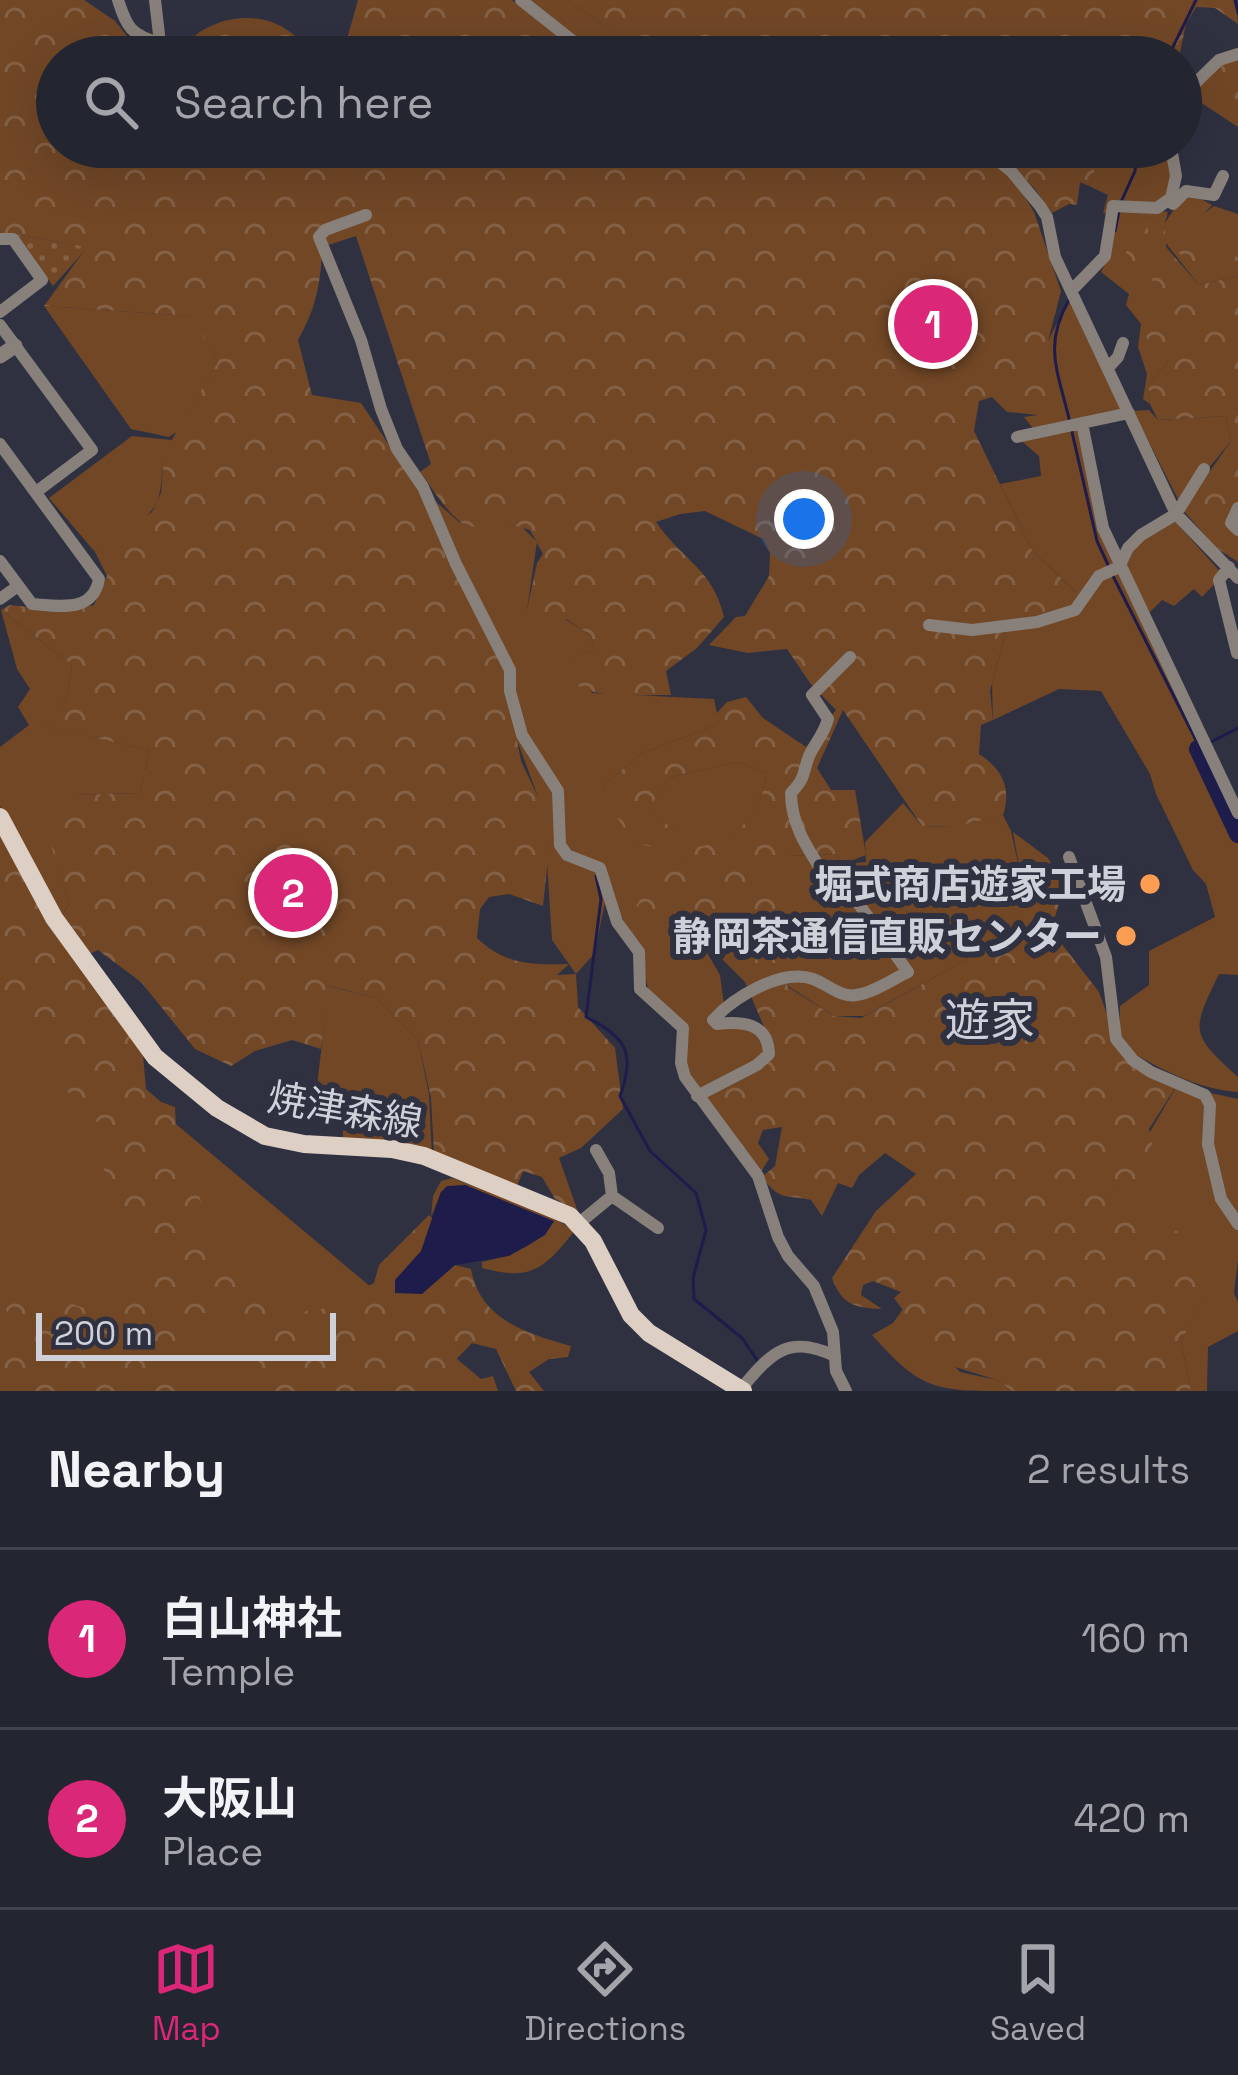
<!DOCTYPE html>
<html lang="en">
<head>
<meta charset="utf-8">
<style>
	body { margin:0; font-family:"Space Grotesk","Noto Sans JP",sans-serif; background:#2b2d39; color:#f1f3f6 }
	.scale { position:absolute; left:36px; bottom:30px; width:300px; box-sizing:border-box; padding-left:12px; border:6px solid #cfd1da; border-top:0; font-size:33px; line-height:42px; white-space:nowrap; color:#cfd1da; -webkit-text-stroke:9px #2f3141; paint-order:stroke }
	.you { position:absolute; left:804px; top:519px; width:42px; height:42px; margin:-30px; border:9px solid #fff; border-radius:50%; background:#1a73e8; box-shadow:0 0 0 18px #1a73e833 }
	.badge { display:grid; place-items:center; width:78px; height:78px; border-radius:50%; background:#db2777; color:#fff; font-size:39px; font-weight:700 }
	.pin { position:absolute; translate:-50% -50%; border:6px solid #fff; box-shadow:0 3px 12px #0006 }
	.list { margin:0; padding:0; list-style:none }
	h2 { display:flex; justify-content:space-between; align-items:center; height:156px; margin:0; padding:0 48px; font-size:51px }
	h2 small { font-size:39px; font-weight:400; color:#a3a5ab }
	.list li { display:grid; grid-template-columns:78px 1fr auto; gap:36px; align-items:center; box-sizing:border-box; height:180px; padding:0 48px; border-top:3px solid #40424d }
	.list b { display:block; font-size:45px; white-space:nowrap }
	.list p { margin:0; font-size:39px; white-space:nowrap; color:#a3a5ab }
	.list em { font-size:39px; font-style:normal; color:#a3a5ab }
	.icon { flex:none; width:66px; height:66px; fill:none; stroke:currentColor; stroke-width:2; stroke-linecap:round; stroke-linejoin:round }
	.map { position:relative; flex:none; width:1238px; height:1391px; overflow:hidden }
	.search { position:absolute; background:#232531; box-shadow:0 12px 48px #0002; left:36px; right:36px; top:36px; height:132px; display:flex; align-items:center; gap:30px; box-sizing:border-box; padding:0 42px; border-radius:66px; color:#a3a5ab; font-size:45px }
	.sheet { height:516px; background:#232531 }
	nav { display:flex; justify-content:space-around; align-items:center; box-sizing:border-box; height:168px; border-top:3px solid #40424d; background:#232531; font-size:33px; color:#a3a5ab }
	nav a { display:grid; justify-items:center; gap:6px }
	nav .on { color:#db2777 }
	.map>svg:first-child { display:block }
	.grass { fill:#714726 }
	.forest { fill:url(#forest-crowns) }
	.park { fill:url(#park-dots) }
	.water { fill:#1d1c4b }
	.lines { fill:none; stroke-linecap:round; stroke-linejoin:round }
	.stream { stroke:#1d1c4b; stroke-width:3 }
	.river { stroke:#1d1c4b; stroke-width:18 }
	.minor { stroke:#88817b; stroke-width:12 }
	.tertiary { stroke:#88817b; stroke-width:15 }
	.primary { stroke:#decfc4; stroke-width:18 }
	.poi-dot { fill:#fb9e51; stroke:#2f3141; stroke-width:4.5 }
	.labels { text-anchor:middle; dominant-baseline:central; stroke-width:12; stroke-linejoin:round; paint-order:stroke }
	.poi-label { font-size:39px; font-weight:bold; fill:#cfd1da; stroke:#2f3141; text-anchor:end }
	.street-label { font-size:39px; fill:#cfd1da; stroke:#2f3141 }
	.quarter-label { font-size:45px; fill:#cfd1da; stroke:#2f3141 }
</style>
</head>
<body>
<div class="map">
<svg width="1238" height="1391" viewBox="0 0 1238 1391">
	<defs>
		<pattern id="forest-crowns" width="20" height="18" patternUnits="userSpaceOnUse" patternTransform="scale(3)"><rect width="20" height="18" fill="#714726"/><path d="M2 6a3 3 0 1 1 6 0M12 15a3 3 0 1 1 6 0" fill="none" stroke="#846045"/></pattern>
		<pattern id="park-dots" width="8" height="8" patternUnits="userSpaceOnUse" patternTransform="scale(3)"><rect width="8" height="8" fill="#714726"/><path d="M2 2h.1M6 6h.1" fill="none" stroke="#846045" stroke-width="1.8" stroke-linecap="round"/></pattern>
	</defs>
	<rect width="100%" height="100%" fill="#2f3141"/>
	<path class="grass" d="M530,0h37l43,29 1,28h-12z
		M1101,147l15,4 54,-4 6,28 -12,30 -31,1 35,6 -3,11 21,-32 26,14 -7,8 9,-7 24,8v62l-39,9 -34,-43 3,120 -20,23 2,19 -7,-5 4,-25 -9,-27 3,-23 -15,-19 3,-11 -28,-22 5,-9 4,-49 -7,-1 5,-18 -19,-9z
		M1069,300l53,111 -38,10 13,82 21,63 26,-30 31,-15 48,54 -21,22 -8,-8 -20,17 -12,-6 -17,17 93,199v159l-19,-1c-28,58 -29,59 19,103v15c-42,-3 -83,-25 -119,-48l1,-38 29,-21v-34l66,-34 -9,-33 -13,-14 -37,-76 -6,-20 -49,-83 -42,-2 -66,31 -1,-36 14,-53 79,-25 -10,-15 -43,-41 -32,-66 41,-8 -2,-20 -22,-19 19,-5 -12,-15 14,-2 10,-74z
		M44,306l148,10 26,46 -40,69 -9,6 -38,-8z
		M1149,410l9,10 68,-4 5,25 -51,62 -47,-92z
		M132,436l40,4c-12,18 -8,36 -13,56 -8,27 -42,42 -64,56l-46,-54z
		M425,492l34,30 62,4 16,16 -10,67 38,10 25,16 4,14 -23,10 21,34 122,6 5,25 -77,29 -39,33 31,57 40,-13 -27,-21 24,-32 67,-15 28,11c-3,40 -32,73 -74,75l-6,11 -49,46 58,27 25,43 5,37 -10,7 35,5 19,30 -71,40 -13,-29 -7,-45 -27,-20 -12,-48 -31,-63 -14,65 -18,20 -24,-34 -6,-93 -9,-53z
		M1,610l71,55 -6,35 -23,26 107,24 -10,43 -66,2 -24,44 19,65 -10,17 -59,-115v-59l29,-22 -11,-18 12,-18 -13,-20z
		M903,803l19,23 24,1 57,-12 8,16 16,73 -18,21 -44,35 -101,56h-30l-46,-30 -21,-54 21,-76 48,-2 7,10 23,-2 -1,-20z
		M0,977l481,402 12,-3 5,15h-498z
		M329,986l47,12 42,42 11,54 3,63 -89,-14v-22l-29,-11z
		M1179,1082l32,21v-10l27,6v161l-4,33 4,9v29l-30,16 -1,44h-16l-10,-49 21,-42 -99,-103 15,-10z
		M452,1178l94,34 28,19 -2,3c-30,38 -44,46 -90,34v-6c26,-5 60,-18 71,-41l-88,-36 -24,7 -10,25 2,-21 8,-15z
		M903,1309l57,63 37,8 15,11c-78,0 -90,0 -140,-56l21,-12z"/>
	<path class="forest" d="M0,0h84l31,21 16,20c14,6 33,10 48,5 10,-3 15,-11 24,-16 29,-17 67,-17 92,6v11l20,10h-258v90h912l44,31 21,34 27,79 -13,50 8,55 -18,19 -31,-3 -15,-15 -13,4 -5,30 58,119 51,49 -18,16 -59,16 -16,60 3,29 -12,5 -2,29c23,15 33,34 24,61l-50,12 -31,-1 -79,-116 -26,58 14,22h24l11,65 -23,9 -7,-10 -47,2 -20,75 19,56 46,29 27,2 104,-58 44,-35 17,-21 -13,-72 35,26 16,29 -13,43 48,62 17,47 17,21 46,22 -30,47 3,15 -19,43h-15l-14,10 83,39 15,65 -21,41 10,49h-179l-15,-11 -90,-28 -4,-42 -9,-12 7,-6 -28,-11 -10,4 -2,10 21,14c-27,-1 -40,-4 -50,-31l44,-67 40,-37 -31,-21 -26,22 -7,13 -14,-5 -16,33 -11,-16c-27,-6 -30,2 -49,-23l13,-11 7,-39 -19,3 -5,13 11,16 -12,19 -52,-82 68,-48 -28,-66 -50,-50 -59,-26 27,-42 23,-5 5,-12c42,-1 72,-34 75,-74l-28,-11 -67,15 -23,32 26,21 -13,19 -27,-6 -18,-27 -13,-30 39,-33 77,-29 -3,-10 11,-12 19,-5 17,21 43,29 30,-37 -26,-27 -23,-34 -39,4 -39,-8 27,-28 9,-1 24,-40 1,-23 -7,-14 -58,-28 -25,3 -24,8c26,38 57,47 68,95l-27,31 -31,23 5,24c-27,-1 -115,10 -101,-36l24,-10 -4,-14 -24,-16 -18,7 -21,-17 10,-46 6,-9 -13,-24c-29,-10 -32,-1 -57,-3 -20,-2 -41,-40 -53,-55l11,-8 -75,-228 -34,11c-1,35 -6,62 -24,93l14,55 49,8 74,111 65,137 21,110 19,40 8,58 -5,47 -34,-12 -20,3 -9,12 -3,29c28,27 56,27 92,26l-12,11 19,-1 2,33 37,41 8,61 -42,39 -22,10 19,54 -23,-13 -13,-22 -19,-6 -6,15 -83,-33 -3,-55 -13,-58 -42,-42 -46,-12 -9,63 -29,-9 -37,11 -24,15 -36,-17 -54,-67 -43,-32 -13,6 58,99 3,34 15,13 14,5 2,41 12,18 23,67 14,27 21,19 25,37 71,-10 9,-12 22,-11 5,-18 50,-50 6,6 -13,72 33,-28 16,4c9,51 57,65 100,77l-3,11 -19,2 -20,13 15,19h-28l-20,-42 -24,-6 -26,27 -27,21h-147l-30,-50 -9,-28h-31l-14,13 -19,32 10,33h-176l-3,-67 8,-11 -8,-13v-13c19,1 38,4 56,11 41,15 58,25 94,-8l3,-24 -55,-108 8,-11 20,-12 -39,-18 -26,-34 6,-16c-26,-29 -46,-21 -67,-54v-196l60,103 9,-16 -20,-65 24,-44 67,-2 10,-43 -109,-24 25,-26 6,-35 -71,-55 9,-5 55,6 29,-6 13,-29 -12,-24 57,-40 9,-19 3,-40 54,-91 -27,-46 -147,-10 43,-59 -72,-13 -15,1z
		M358,0h154l72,57h-252l12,-7z
		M567,0h669l2,24 -23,-16 -19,-1 -10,17 -7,33h-568l-1,-28z
		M1238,57v70l-50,-33 35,-33z
		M993,147h110l-14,39 -9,-4 -3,23 -8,-1 -17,9 -18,-25z
		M1140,223l7,3 9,30 10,-31v22l33,38 39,-9v286l-23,-15 -32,-37 48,-69 -5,-25 -68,4 -8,-16 -2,-19 20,-23c-36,-29 -26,-45 -15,-85l-5,3c-24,-12 -24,-26 -21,-50z
		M1182,241l40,4 16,13 -1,9 -36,12 -27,-32z"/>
	<path class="park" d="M15,234l73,13 -35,39z"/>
	<path class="water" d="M465,1185l89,36 -9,14 -36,21 -54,9 -33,29 -27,-1v-13l26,-29 20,-59 6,-6z"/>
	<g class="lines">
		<path class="stream" d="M1235,0l3,13
			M1168,57l28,-57
			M1121,202l14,-31 3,-24
			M1115,231l4,-20
			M1069,300c-27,47 -10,73 1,123
			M1072,432l25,109 12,26
			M1113,576l87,172
			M1209,743l29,-15
			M596,876l5,23 -15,118c40,20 50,36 34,79l30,55 46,42 10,37 -13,48 1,21 48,39 17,25"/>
		<path class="river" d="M1198,749l40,85"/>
		<path class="minor" d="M118,0c9,28 13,35 42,43l-5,-43
			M521,0l72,57
			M1181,97l38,-37 19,-6
			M981,147l30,24 29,35 7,11 8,40 121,257 62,64
			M1173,204l13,-13 28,4 9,-19
			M366,215l-41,15 -6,7 42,103 20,69 16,40 26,38 33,77 54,106v21l12,44 36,56 2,54 7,10 33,13 17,54 22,30 1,37 43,39 -2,35 4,14 73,99 20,61 10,19 26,30 19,46 3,39 10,20
			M0,239h13l29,41 -42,32
			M1071,291l34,-35 8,-50 44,2 14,-10 5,-22 -5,-29
			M0,325l92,125 -56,42
			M1108,368l10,-11 5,-14
			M1082,423l21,105 135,285
			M1017,437l112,-24
			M0,444l99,135c-6,34 -39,27 -67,25l-32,-43
			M1238,508l-7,15 7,7
			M1229,567l-10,13 18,73
			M0,599l18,-13
			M929,625l43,5 65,-8 38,-12 24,-34 20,-9 9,-19 13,-13 35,-21 28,-45
			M1069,857l37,100 10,82 17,21 18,12 54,23 5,10 -2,39 13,55 17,25
			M697,1096l60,-31 12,-11c-1,-31 -26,-33 -52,-30l-4,-4c20,-22 68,-52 100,-41 14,5 28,19 43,16 17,-2 37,-16 52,-23l-55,-76 -19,-6c-19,-32 -43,-59 -43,-97 15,-16 11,-18 18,-37 6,-13 15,-22 19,-37l-16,-24 38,-38
			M612,1196l46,32
			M578,1224l34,-28 -3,-23 -13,-23
			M741,1389c30,-36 47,-55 94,-33"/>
		<path class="tertiary" d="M0,356l15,-10"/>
		<path class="primary" d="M0,817l54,101 101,139 62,51 48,28 39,8 88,5 32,7 146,60 23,25 38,74 18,18 94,58"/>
	</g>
	<g class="poi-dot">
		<circle cx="1150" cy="884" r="12"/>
		<circle cx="1126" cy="936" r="12"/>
	</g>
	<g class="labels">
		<g class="poi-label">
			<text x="1126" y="884">堀式商店遊家工場</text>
			<text x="1102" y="936">静岡茶通信直販センター</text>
		</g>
		<g class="street-label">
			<text transform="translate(345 1110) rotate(10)">焼津森線</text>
		</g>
		<g class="quarter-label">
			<text x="990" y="1020">遊家</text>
		</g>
	</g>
</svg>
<div class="scale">200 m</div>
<div class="you"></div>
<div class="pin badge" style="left:933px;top:324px">1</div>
<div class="pin badge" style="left:293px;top:893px">2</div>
<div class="search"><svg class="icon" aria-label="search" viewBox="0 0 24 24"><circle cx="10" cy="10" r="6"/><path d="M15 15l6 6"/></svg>Search here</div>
</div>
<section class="sheet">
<h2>Nearby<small>2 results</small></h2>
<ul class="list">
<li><span class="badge">1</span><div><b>白山神社</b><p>Temple</p></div><em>160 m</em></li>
<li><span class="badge">2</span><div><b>大阪山</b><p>Place</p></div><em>420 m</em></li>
</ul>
</section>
<nav>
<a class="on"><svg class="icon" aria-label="map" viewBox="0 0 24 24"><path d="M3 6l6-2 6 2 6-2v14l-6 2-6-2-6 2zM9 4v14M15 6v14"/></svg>Map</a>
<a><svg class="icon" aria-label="directions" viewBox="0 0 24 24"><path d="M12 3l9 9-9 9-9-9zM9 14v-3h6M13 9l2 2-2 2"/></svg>Directions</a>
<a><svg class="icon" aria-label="saved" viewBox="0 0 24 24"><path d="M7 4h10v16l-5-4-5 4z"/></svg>Saved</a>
</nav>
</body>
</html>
